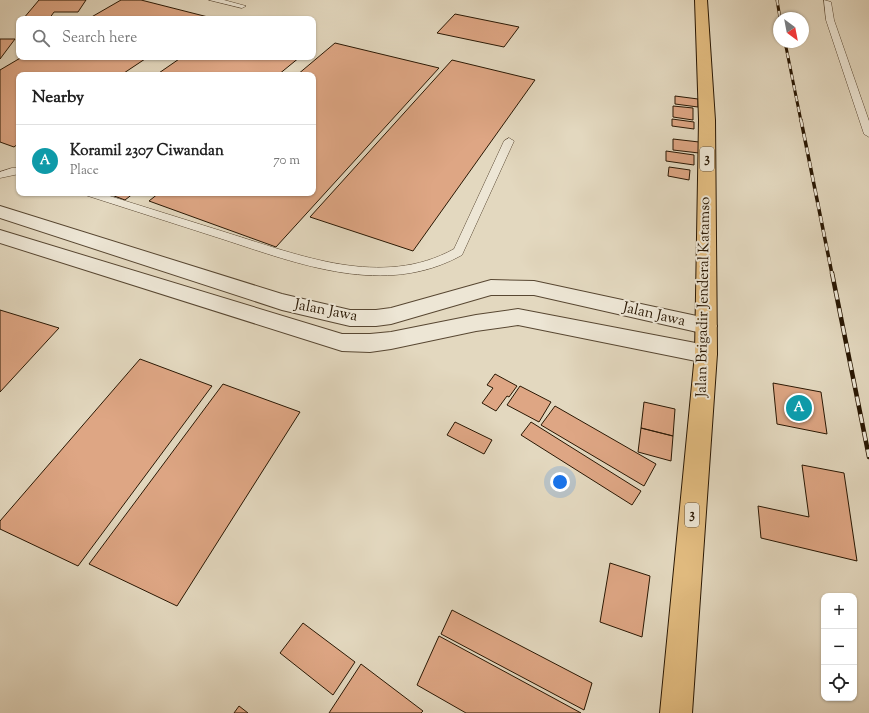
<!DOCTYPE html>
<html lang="en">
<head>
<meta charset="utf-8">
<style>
	body { margin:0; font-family:"Sorts Mill Goudy",serif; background:#f2f2f2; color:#222 }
	.controls { position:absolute; right:12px; bottom:12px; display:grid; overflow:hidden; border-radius:8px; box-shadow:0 1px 3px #0004 }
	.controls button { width:36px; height:36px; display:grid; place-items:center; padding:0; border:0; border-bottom:1px solid #e0e0e0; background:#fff; color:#222; font:20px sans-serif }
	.compass { position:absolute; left:773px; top:12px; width:36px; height:36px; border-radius:50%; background:#fff; box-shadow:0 1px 3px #0004; rotate:148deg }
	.you { position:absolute; left:560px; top:482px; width:14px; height:14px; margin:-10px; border:3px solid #fff; border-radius:50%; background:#1a73e8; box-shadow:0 0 0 6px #1a73e833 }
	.badge { display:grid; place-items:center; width:26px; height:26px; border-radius:50%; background:#db2777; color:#fff; font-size:13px; font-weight:700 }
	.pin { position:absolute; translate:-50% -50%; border:2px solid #fff; box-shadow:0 1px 4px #0006 }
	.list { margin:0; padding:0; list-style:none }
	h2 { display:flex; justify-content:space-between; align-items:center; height:52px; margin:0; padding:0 16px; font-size:17px }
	h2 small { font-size:13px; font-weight:400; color:#767676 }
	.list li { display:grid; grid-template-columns:26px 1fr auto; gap:12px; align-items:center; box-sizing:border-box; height:72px; padding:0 16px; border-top:1px solid #e0e0e0 }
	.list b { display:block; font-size:15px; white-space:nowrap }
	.list p { margin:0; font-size:13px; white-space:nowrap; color:#767676 }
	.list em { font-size:13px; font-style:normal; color:#767676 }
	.icon { flex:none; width:22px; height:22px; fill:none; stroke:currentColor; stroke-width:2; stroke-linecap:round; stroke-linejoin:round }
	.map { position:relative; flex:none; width:869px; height:713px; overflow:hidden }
	.search { position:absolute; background:#fff; box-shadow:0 1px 3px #0004; left:16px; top:16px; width:300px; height:44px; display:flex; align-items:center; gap:10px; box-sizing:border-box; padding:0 14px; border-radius:8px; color:#767676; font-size:15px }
	.panel { position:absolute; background:#fff; box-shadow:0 1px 3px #0004; left:16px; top:72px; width:300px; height:124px; border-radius:8px }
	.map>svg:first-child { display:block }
	.building { fill:#dea684; stroke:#291703 }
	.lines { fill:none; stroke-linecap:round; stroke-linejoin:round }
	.service-casing { stroke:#584732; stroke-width:1 }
	.minor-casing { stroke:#584732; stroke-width:2 }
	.trunk-casing { stroke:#291703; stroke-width:2 }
	.service { fill:#ede6d5; fill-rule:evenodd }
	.minor { fill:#ede6d5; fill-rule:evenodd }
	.trunk { fill:#e2bc80; fill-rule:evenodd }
	.rail-far2-casing { stroke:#291703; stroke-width:3 }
	.rail-far1-casing { stroke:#291703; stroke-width:3.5 }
	.rail-casing { stroke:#291703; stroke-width:4.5 }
	.rail-far2 { stroke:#ede6d5; stroke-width:2; stroke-dasharray:5.5; stroke-linecap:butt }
	.rail-far1 { stroke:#ede6d5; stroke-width:2.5; stroke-dasharray:7; stroke-linecap:butt }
	.rail { stroke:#ede6d5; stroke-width:3; stroke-dasharray:9; stroke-linecap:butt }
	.labels { text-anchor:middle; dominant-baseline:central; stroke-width:4; stroke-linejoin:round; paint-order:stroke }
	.shield { fill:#ede6d5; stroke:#645542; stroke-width:1 }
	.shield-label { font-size:14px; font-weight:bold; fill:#291703 }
	.street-label { font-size:15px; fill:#291703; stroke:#ede6d5 }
</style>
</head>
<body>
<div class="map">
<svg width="869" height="713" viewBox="0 0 869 713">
	<rect width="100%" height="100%" fill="#e3d8bf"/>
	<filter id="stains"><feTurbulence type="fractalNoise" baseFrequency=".005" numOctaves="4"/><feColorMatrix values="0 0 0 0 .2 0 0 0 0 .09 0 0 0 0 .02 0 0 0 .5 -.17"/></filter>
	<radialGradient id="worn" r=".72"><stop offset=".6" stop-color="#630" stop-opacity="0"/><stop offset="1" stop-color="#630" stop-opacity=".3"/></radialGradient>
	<path class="building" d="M39,0h47l-8,12h-24l-5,7h-26z
		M121,0h20l67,17 -3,2h-117z
		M455,14l64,13 -15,20 -67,-14z
		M0,39h15l-15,20z
		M335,43l104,25 -163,179 -127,-46 10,-8h154v-118h-16z
		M22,57h126l-27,18h-102v68l-5,4 -14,-5v-72z
		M182,57h118l-22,18h-122z
		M452,60l83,20 -122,171 -103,-34z
		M675,96l23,3v8l-23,-3z
		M673,106l20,2v12l-20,-3z
		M672,119l22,3v7l-22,-3z
		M673,139l26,3v11l-26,-3z
		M666,151l28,4v10l-28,-4z
		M669,167l21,3 -1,10 -21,-4z
		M106,193h28l-9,7z
		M0,310l59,18 -59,64z
		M140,359l72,27 -134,180 -78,-37v-8z
		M495,374l22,12 -8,11 -2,-1 -11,15 -14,-8 11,-15 -6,-3z
		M773,383l48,9 6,42 -50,-10z
		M223,384l77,28 -123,194 -88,-42z
		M520,386l31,16 -12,20 -32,-17z
		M644,402l31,7 -2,27 -32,-8z
		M555,406l101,58 -12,22 -103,-61z
		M455,422l37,18 -8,14 -37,-19z
		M531,422l110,69 -9,14 -111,-70z
		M641,428l32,8 -2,25 -33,-9z
		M802,465l42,8 13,88 -96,-23 -3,-32 51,11z
		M610,563l40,13 -8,61 -42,-15z
		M452,610l140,73 -8,27 -143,-76z
		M303,623l52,39 -22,33 -53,-42z
		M439,636l142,77h-115l-49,-28z
		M361,664l62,47 -2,2h-92z
		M239,706l9,7h-14z"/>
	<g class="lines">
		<g class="service-casing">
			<path id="service" d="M209,0h15l22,6 -4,2z
				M824,0l7,2 3,18 35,101v16l-5,-3 -38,-114z
				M509,138l5,3 -52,114c-77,43 -163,9 -240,-16 -46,-15 -91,-29 -137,-44l-1,-2h16c43,13 85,27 128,40 71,22 154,56 226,16l50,-108z
				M12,168h7v6l-19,4v-6z"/>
		</g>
		<g class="minor-casing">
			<path id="minor" d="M0,206l282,88 68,16h26l15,-2 100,-28 43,1 172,37 7,2 4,6 -4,6 -7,2 -172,-39h-43l-100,29 -15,2h-26l-68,-16 -282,-92z
				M0,230l342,104h28l21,-2 85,-17 42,-6 188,36 8,3 3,6 -3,6 -8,3 -188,-38 -42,6 -85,18 -21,3 -28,-1 -342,-108z"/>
		</g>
		<g class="trunk-casing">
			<path id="trunk" d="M695,0h12l8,120 2,234 -25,359h-32l35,-359 4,-234z"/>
		</g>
		<use href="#service" class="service"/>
		<use href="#minor" class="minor"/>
		<use href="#trunk" class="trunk"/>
		<g class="rail-far2-casing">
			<path id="rail-far2" d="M777,0l3,18
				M785,42l16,79"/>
		</g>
		<g class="rail-far1-casing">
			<path id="rail-far1" d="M801,120l31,154"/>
		</g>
		<g class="rail-casing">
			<path id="rail" d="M832,273l37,184"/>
		</g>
		<use href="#rail-far2" class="rail-far2"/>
		<use href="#rail-far1" class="rail-far1"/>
		<use href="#rail" class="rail"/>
	</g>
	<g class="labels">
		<g class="shield">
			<rect x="700" y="147" width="14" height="24" rx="3"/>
			<rect x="685" y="503" width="14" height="24" rx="3"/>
		</g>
		<g class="shield-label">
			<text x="707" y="159">3</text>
			<text x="692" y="515">3</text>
		</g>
		<g class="street-label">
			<text transform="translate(704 297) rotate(-89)">Jalan Brigadir Jenderal Katamso</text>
			<text transform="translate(326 311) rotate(11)">Jalan Jawa</text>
			<text transform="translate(654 315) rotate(13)">Jalan Jawa</text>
		</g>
	</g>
	<rect width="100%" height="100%" filter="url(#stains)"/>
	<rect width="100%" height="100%" fill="url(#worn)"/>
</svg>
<div class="controls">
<button>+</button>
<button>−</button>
<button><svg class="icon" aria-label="locate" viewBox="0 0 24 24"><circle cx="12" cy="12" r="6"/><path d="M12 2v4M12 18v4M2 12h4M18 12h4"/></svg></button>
</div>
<svg class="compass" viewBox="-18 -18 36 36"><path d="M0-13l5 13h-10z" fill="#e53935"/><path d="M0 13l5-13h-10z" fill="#767676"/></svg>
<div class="you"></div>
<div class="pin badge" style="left:799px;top:408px;background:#0f9aa8">A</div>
<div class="search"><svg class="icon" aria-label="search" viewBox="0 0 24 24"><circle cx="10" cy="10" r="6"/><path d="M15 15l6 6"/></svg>Search here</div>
<section class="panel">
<h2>Nearby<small></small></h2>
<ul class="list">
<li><span class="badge" style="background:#0f9aa8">A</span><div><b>Koramil 2307 Ciwandan</b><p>Place</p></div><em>70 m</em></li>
</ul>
</section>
</div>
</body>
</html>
